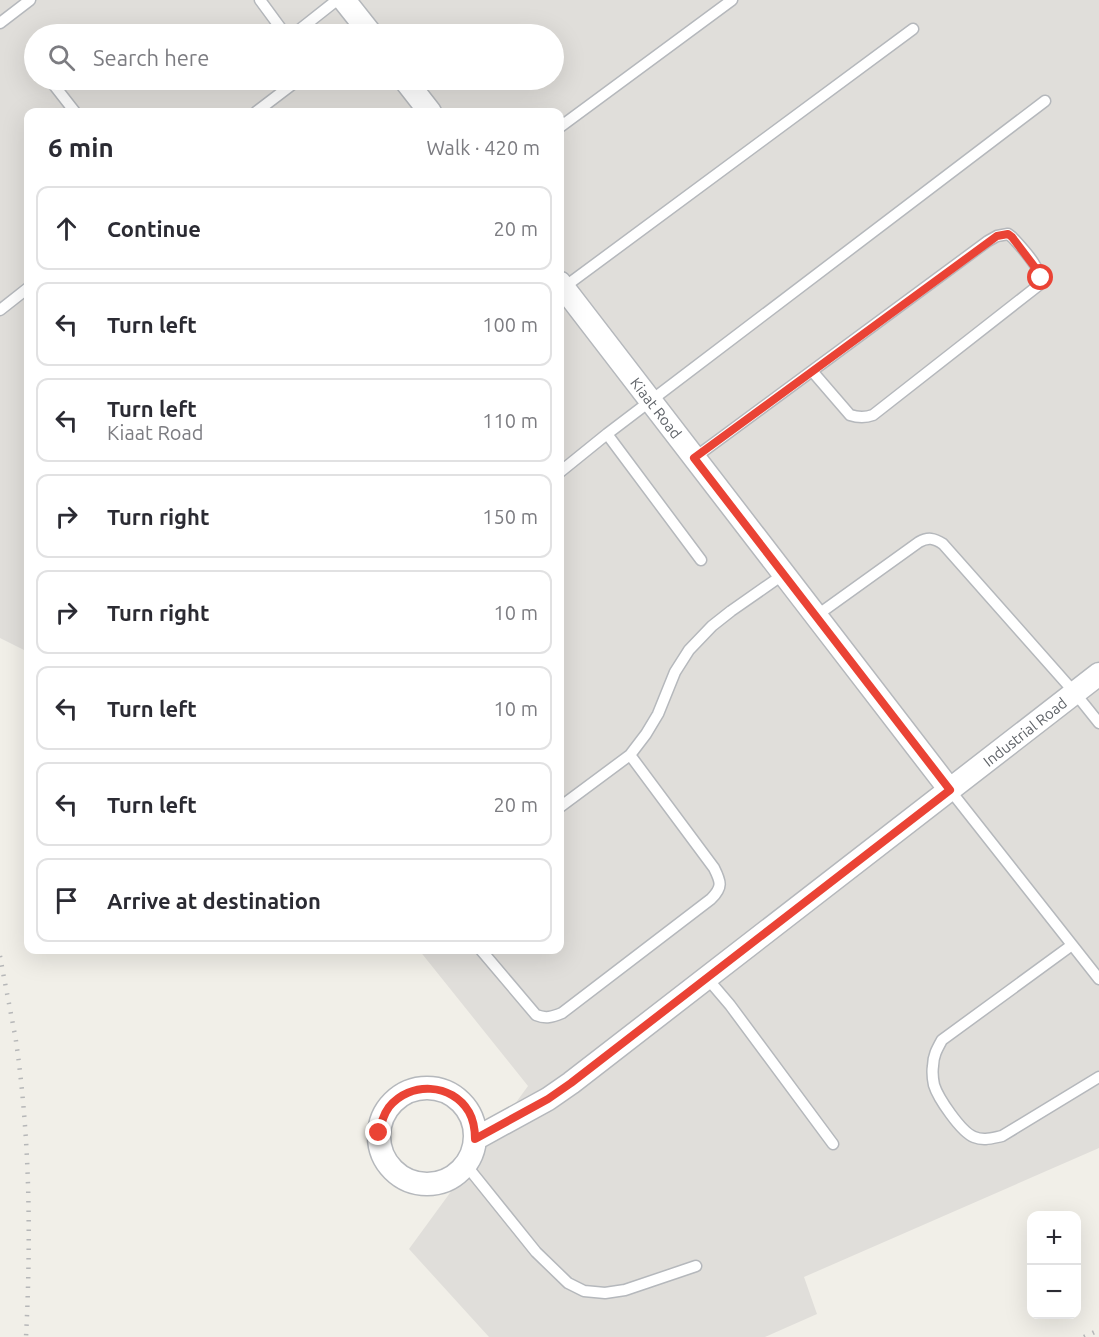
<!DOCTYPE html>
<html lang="en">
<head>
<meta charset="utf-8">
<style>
	body { margin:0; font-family:Ubuntu,sans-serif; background:#f2f2f3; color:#2b2b33 }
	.controls { position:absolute; right:18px; bottom:18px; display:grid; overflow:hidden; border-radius:12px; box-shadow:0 6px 24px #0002 }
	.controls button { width:54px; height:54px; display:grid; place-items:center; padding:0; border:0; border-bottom:2px solid #e1e1e2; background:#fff; color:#2b2b33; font:30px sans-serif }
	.stop { position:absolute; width:18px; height:18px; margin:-14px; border:4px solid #ea4335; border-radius:50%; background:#fff }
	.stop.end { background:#ea4335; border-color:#fff; box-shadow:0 2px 6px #0008 }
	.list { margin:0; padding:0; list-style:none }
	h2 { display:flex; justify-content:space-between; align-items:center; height:78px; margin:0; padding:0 24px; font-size:26px }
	h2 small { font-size:20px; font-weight:400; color:#7c7c81 }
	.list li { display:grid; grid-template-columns:39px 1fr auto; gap:18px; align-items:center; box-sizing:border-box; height:84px; margin:0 12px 12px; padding:0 12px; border:2px solid #e1e1e2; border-radius:12px }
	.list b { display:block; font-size:22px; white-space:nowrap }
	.list p { margin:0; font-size:20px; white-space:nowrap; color:#7c7c81 }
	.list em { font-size:20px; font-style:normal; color:#7c7c81 }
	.icon { flex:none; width:33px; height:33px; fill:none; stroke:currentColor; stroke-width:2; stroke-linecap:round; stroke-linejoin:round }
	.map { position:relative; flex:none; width:1099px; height:1337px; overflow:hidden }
	.search { position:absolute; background:#fff; box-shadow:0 6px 24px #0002; left:24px; top:24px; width:540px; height:66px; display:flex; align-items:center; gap:15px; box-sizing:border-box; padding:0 21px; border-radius:33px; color:#7c7c81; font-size:22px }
	.panel { position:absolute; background:#fff; box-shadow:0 6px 24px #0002; left:24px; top:108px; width:540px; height:846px; border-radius:12px }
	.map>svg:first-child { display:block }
	.industrial { fill:#e0deda; fill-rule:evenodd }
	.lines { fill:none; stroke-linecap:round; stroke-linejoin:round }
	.service-casing { stroke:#b5b8bc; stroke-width:13 }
	.minor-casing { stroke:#b5b8bc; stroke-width:25 }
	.service { stroke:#fff; stroke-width:10 }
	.minor { stroke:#fff; stroke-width:22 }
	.rail { stroke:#b6b7b8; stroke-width:4.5; stroke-dasharray:1.5 8; stroke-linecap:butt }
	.route { stroke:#ea4335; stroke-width:8 }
	.labels { text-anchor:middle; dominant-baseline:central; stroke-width:5; stroke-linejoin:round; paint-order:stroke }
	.street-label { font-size:15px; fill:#5f6368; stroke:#fff }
</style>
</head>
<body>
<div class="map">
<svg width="1099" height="1337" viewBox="0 0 1099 1337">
	<rect width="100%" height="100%" fill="#f1efe8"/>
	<path class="industrial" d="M0,0h1099v1148l-295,129 13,37 -52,23h-276l-80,-88 119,-163 -109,-136h141v-838h-532v540l-28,-14zM34,34h520v46h-520z"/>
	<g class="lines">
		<g class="service-casing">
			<path id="service" d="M260,0l25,34
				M0,23l30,-23
				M294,34l43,-34
				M50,80l25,32
				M256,112l42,-32
				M560,127l172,-127
				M563,288l350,-259
				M0,310l28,-22
				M607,434l94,126
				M694,458l294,-217 9,-5 11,-2 4,3c9,10 34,35 27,48l-166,130c-8,3 -14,3 -23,0l-38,-44
				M560,472l47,-38 438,-333
				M816,616l103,-74c9,-5 15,-4 24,2l132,149 24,30
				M950,790l149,189
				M560,807l70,-52 16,-21 12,-20 17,-42 14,-22 23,-24 19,-15 53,-37
				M1072,945l-130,95c-5,9 -9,16 -9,26 -1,6 0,14 1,19 4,13 27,47 40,52 10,4 18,1 28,-1l97,-59
				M481,950l55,65c10,4 16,2 26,-2l149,-114c12,-12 10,-17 3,-31l-84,-113
				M707,978l23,27 103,139
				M466,1165l70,87 32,31 16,8 21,2 20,-3 71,-24"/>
		</g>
		<g class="minor-casing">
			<path id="minor" d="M344,0l27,34
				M405,80l25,32
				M560,283l390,507
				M379 1136a48 48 0 1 1 96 0a48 48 0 1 1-96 0Z
				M475,1139l73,-40 23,-16 528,-409"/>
		</g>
		<use href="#service" class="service"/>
		<use href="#minor" class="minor"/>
		<path class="rail" d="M0,956c5,28 11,57 16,85 14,98 15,198 10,296
			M1084,1337l15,-7"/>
	</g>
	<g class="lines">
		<path class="route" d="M379,1133c2,-9 4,-18 10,-26 21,-26 63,-24 80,5 5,9 6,18 6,27l73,-40 23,-16 379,-293 -256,-332 303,-222 11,-2 4,3 28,37 1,4"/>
	</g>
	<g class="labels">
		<g class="street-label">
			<text transform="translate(656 408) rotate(52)">Kiaat Road</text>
			<text transform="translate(1025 732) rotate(-38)">Industrial Road</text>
		</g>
	</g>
</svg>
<div class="controls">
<button>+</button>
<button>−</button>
</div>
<div class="stop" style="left:1041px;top:278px"></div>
<div class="stop end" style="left:379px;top:1133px"></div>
<div class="search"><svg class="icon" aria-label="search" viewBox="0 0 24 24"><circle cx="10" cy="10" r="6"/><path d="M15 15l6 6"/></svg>Search here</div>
<section class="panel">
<h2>6 min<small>Walk · 420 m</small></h2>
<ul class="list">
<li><svg class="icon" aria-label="ahead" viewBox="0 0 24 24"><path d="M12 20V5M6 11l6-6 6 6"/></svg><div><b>Continue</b></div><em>20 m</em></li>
<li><svg class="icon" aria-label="left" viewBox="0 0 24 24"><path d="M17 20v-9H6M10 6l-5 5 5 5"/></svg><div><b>Turn left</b></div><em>100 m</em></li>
<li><svg class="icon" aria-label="left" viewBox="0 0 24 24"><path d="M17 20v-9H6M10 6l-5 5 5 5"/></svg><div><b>Turn left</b><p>Kiaat Road</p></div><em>110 m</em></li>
<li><svg class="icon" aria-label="right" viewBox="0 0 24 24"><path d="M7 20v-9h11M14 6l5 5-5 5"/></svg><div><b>Turn right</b></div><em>150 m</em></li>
<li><svg class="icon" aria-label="right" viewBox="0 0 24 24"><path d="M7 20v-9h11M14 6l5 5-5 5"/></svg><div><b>Turn right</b></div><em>10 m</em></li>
<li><svg class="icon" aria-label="left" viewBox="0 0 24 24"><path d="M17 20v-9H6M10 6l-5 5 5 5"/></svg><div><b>Turn left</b></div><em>10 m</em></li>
<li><svg class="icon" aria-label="left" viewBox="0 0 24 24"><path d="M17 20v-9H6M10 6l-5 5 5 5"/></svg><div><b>Turn left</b></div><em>20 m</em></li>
<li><svg class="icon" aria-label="arrive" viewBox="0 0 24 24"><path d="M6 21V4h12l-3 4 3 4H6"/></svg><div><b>Arrive at destination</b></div></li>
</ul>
</section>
</div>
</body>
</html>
